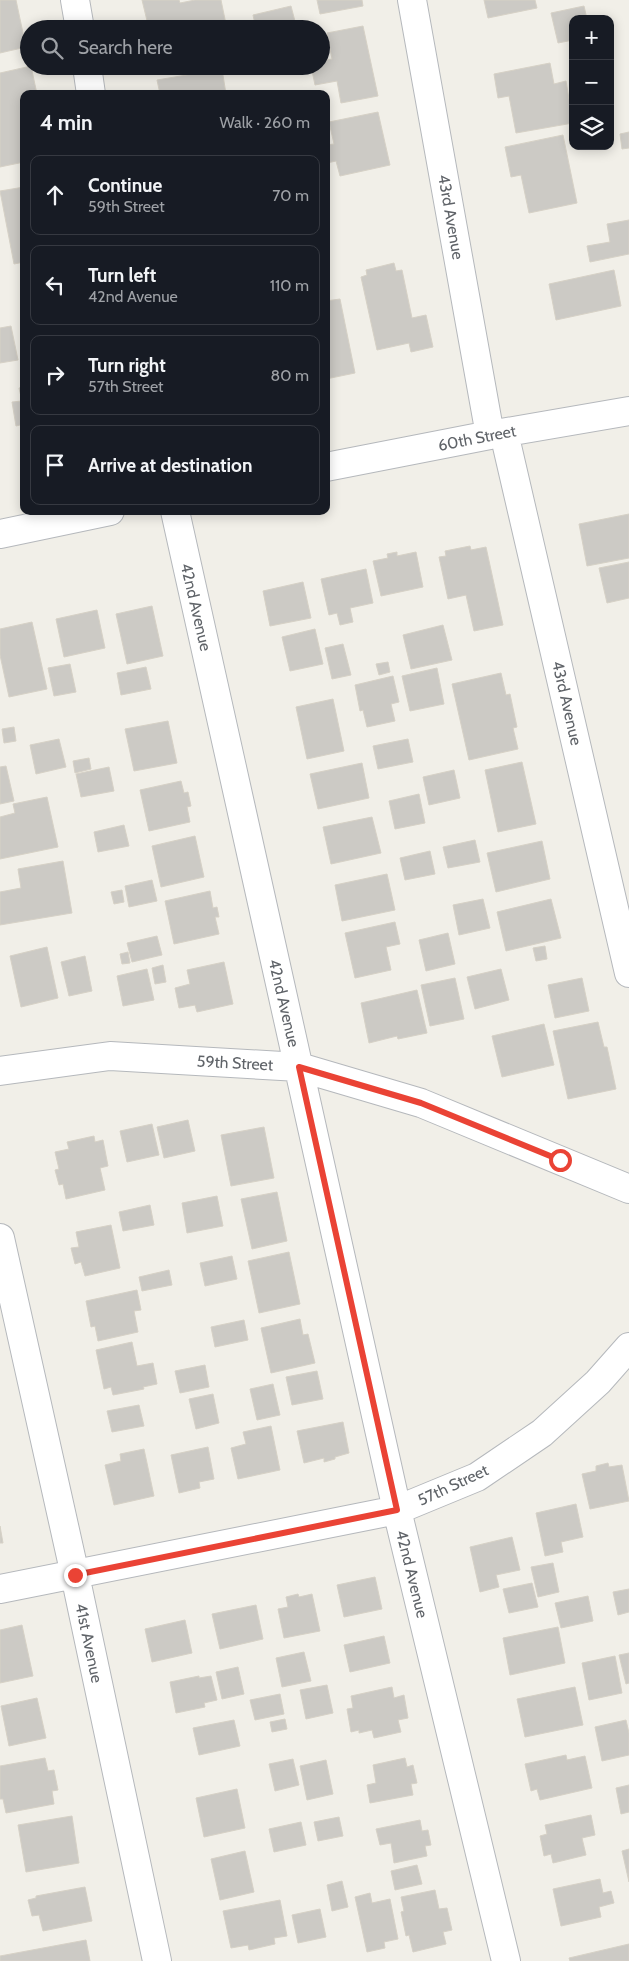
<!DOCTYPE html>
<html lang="en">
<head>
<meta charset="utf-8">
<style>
	body { margin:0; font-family:Cabin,sans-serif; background:#20242c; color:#f1f3f6 }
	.controls { position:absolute; right:15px; top:15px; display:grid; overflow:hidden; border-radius:10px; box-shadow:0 2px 12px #0003 }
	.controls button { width:45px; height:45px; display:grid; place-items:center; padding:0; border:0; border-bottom:1px solid #363941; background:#171b24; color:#f1f3f6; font:25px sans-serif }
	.stop { position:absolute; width:15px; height:15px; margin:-11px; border:4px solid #ea4335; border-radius:50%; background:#fff }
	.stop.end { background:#ea4335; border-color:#fff; box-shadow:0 1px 5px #0008 }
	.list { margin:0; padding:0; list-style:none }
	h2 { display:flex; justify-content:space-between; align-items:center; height:65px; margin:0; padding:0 20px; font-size:21px }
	h2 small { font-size:16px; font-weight:400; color:#9ea1a6 }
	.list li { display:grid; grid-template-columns:32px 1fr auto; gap:15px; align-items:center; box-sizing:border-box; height:80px; margin:0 10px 10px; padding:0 10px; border:1px solid #363941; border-radius:10px }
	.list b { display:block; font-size:19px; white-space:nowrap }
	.list p { margin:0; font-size:16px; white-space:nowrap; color:#9ea1a6 }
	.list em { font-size:16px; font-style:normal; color:#9ea1a6 }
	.icon { flex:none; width:28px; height:28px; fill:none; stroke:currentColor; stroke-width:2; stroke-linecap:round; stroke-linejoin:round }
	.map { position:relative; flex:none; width:629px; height:1961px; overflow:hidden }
	.search { position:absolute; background:#171b24; box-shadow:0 2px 12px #0003; left:20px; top:20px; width:310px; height:55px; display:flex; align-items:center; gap:12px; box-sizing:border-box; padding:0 18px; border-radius:28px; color:#9ea1a6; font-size:19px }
	.panel { position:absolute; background:#171b24; box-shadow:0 2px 12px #0003; left:20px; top:90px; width:310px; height:425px; border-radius:10px }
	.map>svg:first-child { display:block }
	.building { fill:#cccac5; stroke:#d6d1c6 }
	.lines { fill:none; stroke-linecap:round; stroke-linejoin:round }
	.minor-casing { stroke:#b5b8bc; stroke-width:30 }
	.minor { stroke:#fff; stroke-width:28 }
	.route { stroke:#ea4335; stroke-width:6 }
	.labels { text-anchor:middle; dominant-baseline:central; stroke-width:5; stroke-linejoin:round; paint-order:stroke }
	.street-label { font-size:16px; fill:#5f6368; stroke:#fff }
</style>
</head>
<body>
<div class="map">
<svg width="629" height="1961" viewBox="0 0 629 1961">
	<rect width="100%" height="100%" fill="#f1efe8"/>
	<path class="building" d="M0,0h16l10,47 -26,6z
		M142,0h37l1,3 15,-3h26l6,29h-78z
		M317,0h45l1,6 -43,8z
		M484,0h51l2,8 -49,10z
		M291,6l6,23h-41l-3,-14z
		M584,6l3,13h-14v21l-15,3 -7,-30z
		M363,26l15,70 -37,7 -4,-22 -22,4 -4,-19h10v-5l11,-2 -5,-26z
		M550,63l4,21 12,-3 7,42 -57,10 -7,-37 -11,2 -4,-24z
		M31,66l6,28h-13v68l-24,5v-94z
		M222,69l4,25h-66l-3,-14z
		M378,112l12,53 -50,11 -4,-15 -9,2 -1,-5v-13l8,-1 -5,-22z
		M629,132v16l-7,1 -2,-15z
		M563,135l14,68 -48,10 -8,-38 -10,2 -6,-30z
		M24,187v75l-10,2 -14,-73z
		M629,220v34l-39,8 -3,-16 23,-4 -3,-18z
		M394,263l2,8 6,-1 10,48 14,-3 7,32 -22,5 -2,-9 -32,7 -16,-73 6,-2 -1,-5z
		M614,270l7,36 -65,14 -7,-36z
		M340,299l15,74 -29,6v-78z
		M11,326l7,34 -18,3v-35z
		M24,387v37l-8,2 -4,-24 10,-1 -3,-13z
		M629,514v44l-42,8 -8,-42z
		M470,546l1,4 15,-3 17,78 -29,6 -8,-36 -18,4 -9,-42 7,-1 -1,-5z
		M397,552v4l19,-4 7,35 -42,9 -8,-35 15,-3 -1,-4z
		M629,562v36l-22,5 -8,-35z
		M366,569l7,34 -23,5 3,14 -13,3 -3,-12 -8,2 -8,-36z
		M303,582l8,36 -41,8 -7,-35z
		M152,606l11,50 -36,8 -11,-50z
		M97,610l8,38 -41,9 -8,-38z
		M32,622l15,67 -38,8 -9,-42v-26z
		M443,625l9,35 -41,9 -8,-34z
		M315,629l8,35 -33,7 -8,-34z
		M343,644l8,31 -19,4 -7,-31z
		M388,662l2,10 -11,3 -3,-11z
		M70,664l6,28 -22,4 -6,-28z
		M146,667l5,22 -30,6 -4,-22z
		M437,668l7,36 -34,7 -8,-35z
		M501,673l5,22 4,-1 7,33 -4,1 5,21 -49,11 -17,-76z
		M393,676l6,26 -8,2 4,17 -28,6 -4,-17 -3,1 -5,-26z
		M333,699l11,52 -37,8 -11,-52z
		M168,721l9,42 -43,8 -9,-42z
		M14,727l2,14 -12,2 -2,-14z
		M59,739l7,28 -30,7 -6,-29z
		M408,739l5,23 -35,7 -5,-23z
		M89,758l2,11 -16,4 -2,-12z
		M522,762l14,62 -38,8 -13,-62z
		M362,763l7,35 -51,11 -8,-35z
		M6,766l8,35 -14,3v-37z
		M109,767l5,24 -33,6 -5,-23z
		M454,770l6,28 -31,7 -6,-28z
		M181,781l3,12 4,-1 3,14 -4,1 3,15 -41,9 -9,-41z
		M419,794l6,29 -30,6 -6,-28z
		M47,797l11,50 -58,12v-42l15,-4 -2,-9z
		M372,817l9,36 -50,11 -8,-37z
		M124,825l5,21 -31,6 -4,-20z
		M195,836l9,41 -43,10 -9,-41z
		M475,840l5,22 -32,6 -5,-21z
		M542,841l8,38 -54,13 -9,-39z
		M430,851l5,23 -30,6 -5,-22z
		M63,861l9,52 -72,12v-33l21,-4 -3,-19z
		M387,874l8,36 -53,11 -7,-36z
		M152,880l5,21 -28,6 -4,-21z
		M122,890l2,12 -10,2 -3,-12z
		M210,891l3,17 4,-1 2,10h-4l4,17 -45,10 -9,-43z
		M483,899l7,29 -31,7 -6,-30z
		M551,899l10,39 -55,13 -9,-39z
		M395,922l5,22 -14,3 5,23 -36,8 -10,-45z
		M448,933l7,31 -29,7 -7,-31z
		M157,936l5,19 -30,7 -5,-19z
		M545,946l2,13 -11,2 -3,-13z
		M47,947l11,51 -37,9 -11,-51z
		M128,952l2,11 -8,1 -2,-10z
		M85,956l7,35 -23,5 -8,-34z
		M224,962l9,42 -36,8 -2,-7 -16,3 -4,-20 15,-4 -3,-14z
		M163,965l3,17 -11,2 -3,-16z
		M147,969l7,31 -31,6 -6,-30z
		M501,969l8,31 -34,9 -8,-32z
		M455,978l9,41 -34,7 -9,-41z
		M582,978l7,33 -34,7 -7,-33z
		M417,990l10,43 -29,6 -1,-3 -28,7 -8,-40z
		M598,1022l6,25h3l9,42 -48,10 -15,-68z
		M544,1024l10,41 -52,12 -10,-41z
		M188,1120l7,31 -31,7 -7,-31z
		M152,1124l7,31 -32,7 -7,-31z
		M264,1127l10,51 -43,8 -10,-51z
		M94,1136l1,6 8,-2 5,26 -8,2 5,22 -39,9 -3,-15 -4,1 -4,-15 4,-1 -4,-17 14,-3 -2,-7z
		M277,1192l10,49 -35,8 -11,-50z
		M217,1196l6,30 -36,7 -5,-30z
		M150,1205l4,20 -31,6 -4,-19z
		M111,1225l9,43 -35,8 -4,-14 -6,2 -4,-16 8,-1 -3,-15z
		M289,1252l11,52 -41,9 -11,-52z
		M232,1256l5,23 -32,7 -5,-23z
		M169,1270l3,15 -30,6 -3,-14z
		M137,1290l4,20 -7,1 4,21 -40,9 -3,-15 -4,1 -5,-26z
		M300,1319l3,16 5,-1 7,29 -44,10 -10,-45z
		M244,1320l4,20 -33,7 -4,-20z
		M132,1342l5,24 16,-3 4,21 -14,3 1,2 -31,6 -2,-8 -7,2 -8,-39z
		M205,1365l4,22 -29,6 -5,-22z
		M317,1371l6,28 -31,6 -6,-28z
		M273,1384l7,31 -23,5 -7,-31z
		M213,1394l6,29 -23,6 -7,-30z
		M139,1405l5,21 -32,6 -5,-21z
		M343,1422l6,31 -14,4v2l-11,3v-4l-20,5 -7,-32z
		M271,1426l9,44 -42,9 -7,-31 15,-4 -3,-12z
		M208,1447l6,32 -15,3 1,6 -21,5 -8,-38z
		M144,1449l10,47 -40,9 -9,-40 16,-4 -1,-7z
		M608,1463l1,4 13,-2 7,36 -39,8 -8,-35 14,-3v-5z
		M576,1504l7,33 -22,5 2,10 -18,4 -9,-43z
		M0,1526l3,17h-3z
		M512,1537l8,33 -24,5 3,12 -19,5 -10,-45z
		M553,1563l6,29 -21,5 -7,-30z
		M375,1577l7,32 -38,8 -7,-32z
		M532,1583l6,24 -29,6 -6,-24z
		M629,1589v23l-11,3 -5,-23z
		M298,1594l1,3 13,-3 8,37 -36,7 -6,-29 10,-2 -2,-10z
		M588,1596l5,25 -32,7 -6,-25z
		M256,1605l7,34 -43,10 -8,-35z
		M185,1620l7,33 -40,9 -7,-33z
		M22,1625l11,51 -33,7v-53z
		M558,1627l7,36 -55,12 -7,-37z
		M384,1636l6,27 -40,9 -6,-27z
		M304,1652l7,29 -29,6 -6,-29z
		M629,1653v30l-3,1 -7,-29z
		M615,1656l7,37 -33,7 -7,-37z
		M238,1667l6,27 -22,5 -6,-27z
		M199,1676v2l12,-2 6,24 -13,3 1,4 -29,6 -6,-31z
		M327,1685l6,28 -27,6 -6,-29z
		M392,1687l2,11 10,-3 4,23 -10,2 3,12 -27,6 -2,-8 -13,3v-3l-8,2 -4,-23 6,-1 -2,-12z
		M575,1687l8,38 -58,12 -8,-38z
		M280,1694l4,20 -29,6 -5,-20z
		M37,1698l9,40 -37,8 -8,-40z
		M285,1719l2,10 -15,3 -2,-10z
		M234,1720l6,26 -41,9 -6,-27z
		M626,1720l3,13v22l-27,6 -7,-34z
		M566,1755l1,5 18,-4 7,32 -52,12 -3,-11 -6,2 -6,-27z
		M45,1758l3,13 6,-1 4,20 -6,1 2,13 -48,9 -3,-14h-3v-33z
		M405,1758l2,9 6,-2 4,18 -6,1 2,11 -43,8 -3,-18 9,-2 -3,-18z
		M293,1759l6,26 -24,6 -6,-27z
		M326,1760l7,34 -26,6 -7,-34z
		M629,1785v27l-8,2 -5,-26z
		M237,1789l8,39 -41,9 -8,-39z
		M591,1815l4,20 -13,3 4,17 -33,8 -2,-9 -7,2 -4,-20 7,-2 -2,-9z
		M72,1816l7,47 -53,9 -8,-47z
		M339,1817l4,19 -25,5 -4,-19z
		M420,1820l2,11 6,-1 3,15 -6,1 2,10 -33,7 -3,-20 -11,2 -4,-16z
		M301,1822l5,23 -32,7 -5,-23z
		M629,1849v33l-7,-31z
		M245,1851l9,41 -34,8 -9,-41z
		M417,1865l5,19 -27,6 -4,-19z
		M600,1879l3,14 8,-2 3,12 -15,4 2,10 -40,9 -8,-37z
		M342,1881l6,26 -16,4 -5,-26z
		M85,1887l7,34 -49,10 -4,-16 -7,1 -4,-16 8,-2v-2z
		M435,1890l4,19 8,-1 5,22 -9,2 3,12 -33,8 -4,-17 -3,1 -5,-24 3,-1 -3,-14z
		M370,1893l2,10 18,-4 8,40 -14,3 1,6 -18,4 -12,-55z
		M280,1900l7,36 -13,2 1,6 -26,6 -1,-5 -17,3 -8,-37z
		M320,1909l6,28 -28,6 -6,-28z
		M86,1940l4,21h-90v-5z
		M629,1944v17h-59l-1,-3z"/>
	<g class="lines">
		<g class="minor-casing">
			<path id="minor" d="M75,0l5,29
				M412,0l78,435
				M87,66l4,28
				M504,433l125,540
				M326,467l164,-32 139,-24
				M175,511l222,999 109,451
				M0,534l110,-23
				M0,1071l110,-15 189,11 122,36 208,86
				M0,1238l75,337 82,386
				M0,1589l397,-79 80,-33 65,-44 56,-51 31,-35"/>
		</g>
		<use href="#minor" class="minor"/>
	</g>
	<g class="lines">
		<path class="route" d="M75,1575l322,-65 -98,-443 122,36 139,57"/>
	</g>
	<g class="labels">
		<g class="street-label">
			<text transform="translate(451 217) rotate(80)">43rd Avenue</text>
			<text transform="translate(477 438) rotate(-11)">60th Street</text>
			<text transform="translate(196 607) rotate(77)">42nd Avenue</text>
			<text transform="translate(567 703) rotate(77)">43rd Avenue</text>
			<text transform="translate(284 1003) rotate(77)">42nd Avenue</text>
			<text transform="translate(235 1063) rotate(3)">59th Street</text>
			<text transform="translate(453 1485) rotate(-25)">57th Street</text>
			<text transform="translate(412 1574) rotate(76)">42nd Avenue</text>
			<text transform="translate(89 1643) rotate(78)">41st Avenue</text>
		</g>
	</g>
</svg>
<div class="controls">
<button>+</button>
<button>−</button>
<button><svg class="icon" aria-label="layers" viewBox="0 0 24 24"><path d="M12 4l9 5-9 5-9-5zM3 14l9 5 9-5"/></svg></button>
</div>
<div class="stop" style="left:560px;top:1160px"></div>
<div class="stop end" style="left:75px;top:1575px"></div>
<div class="search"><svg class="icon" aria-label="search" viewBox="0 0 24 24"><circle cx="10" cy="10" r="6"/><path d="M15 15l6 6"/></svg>Search here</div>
<section class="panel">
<h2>4 min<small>Walk · 260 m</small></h2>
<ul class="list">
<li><svg class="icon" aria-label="ahead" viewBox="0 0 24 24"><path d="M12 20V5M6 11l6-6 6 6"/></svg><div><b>Continue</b><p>59th Street</p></div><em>70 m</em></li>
<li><svg class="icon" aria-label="left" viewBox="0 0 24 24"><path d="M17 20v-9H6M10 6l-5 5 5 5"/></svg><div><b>Turn left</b><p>42nd Avenue</p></div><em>110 m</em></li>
<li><svg class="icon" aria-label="right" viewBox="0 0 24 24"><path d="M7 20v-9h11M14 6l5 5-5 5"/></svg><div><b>Turn right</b><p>57th Street</p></div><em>80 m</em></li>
<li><svg class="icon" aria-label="arrive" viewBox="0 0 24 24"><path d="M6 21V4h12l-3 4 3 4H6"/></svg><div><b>Arrive at destination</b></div></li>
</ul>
</section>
</div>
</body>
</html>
